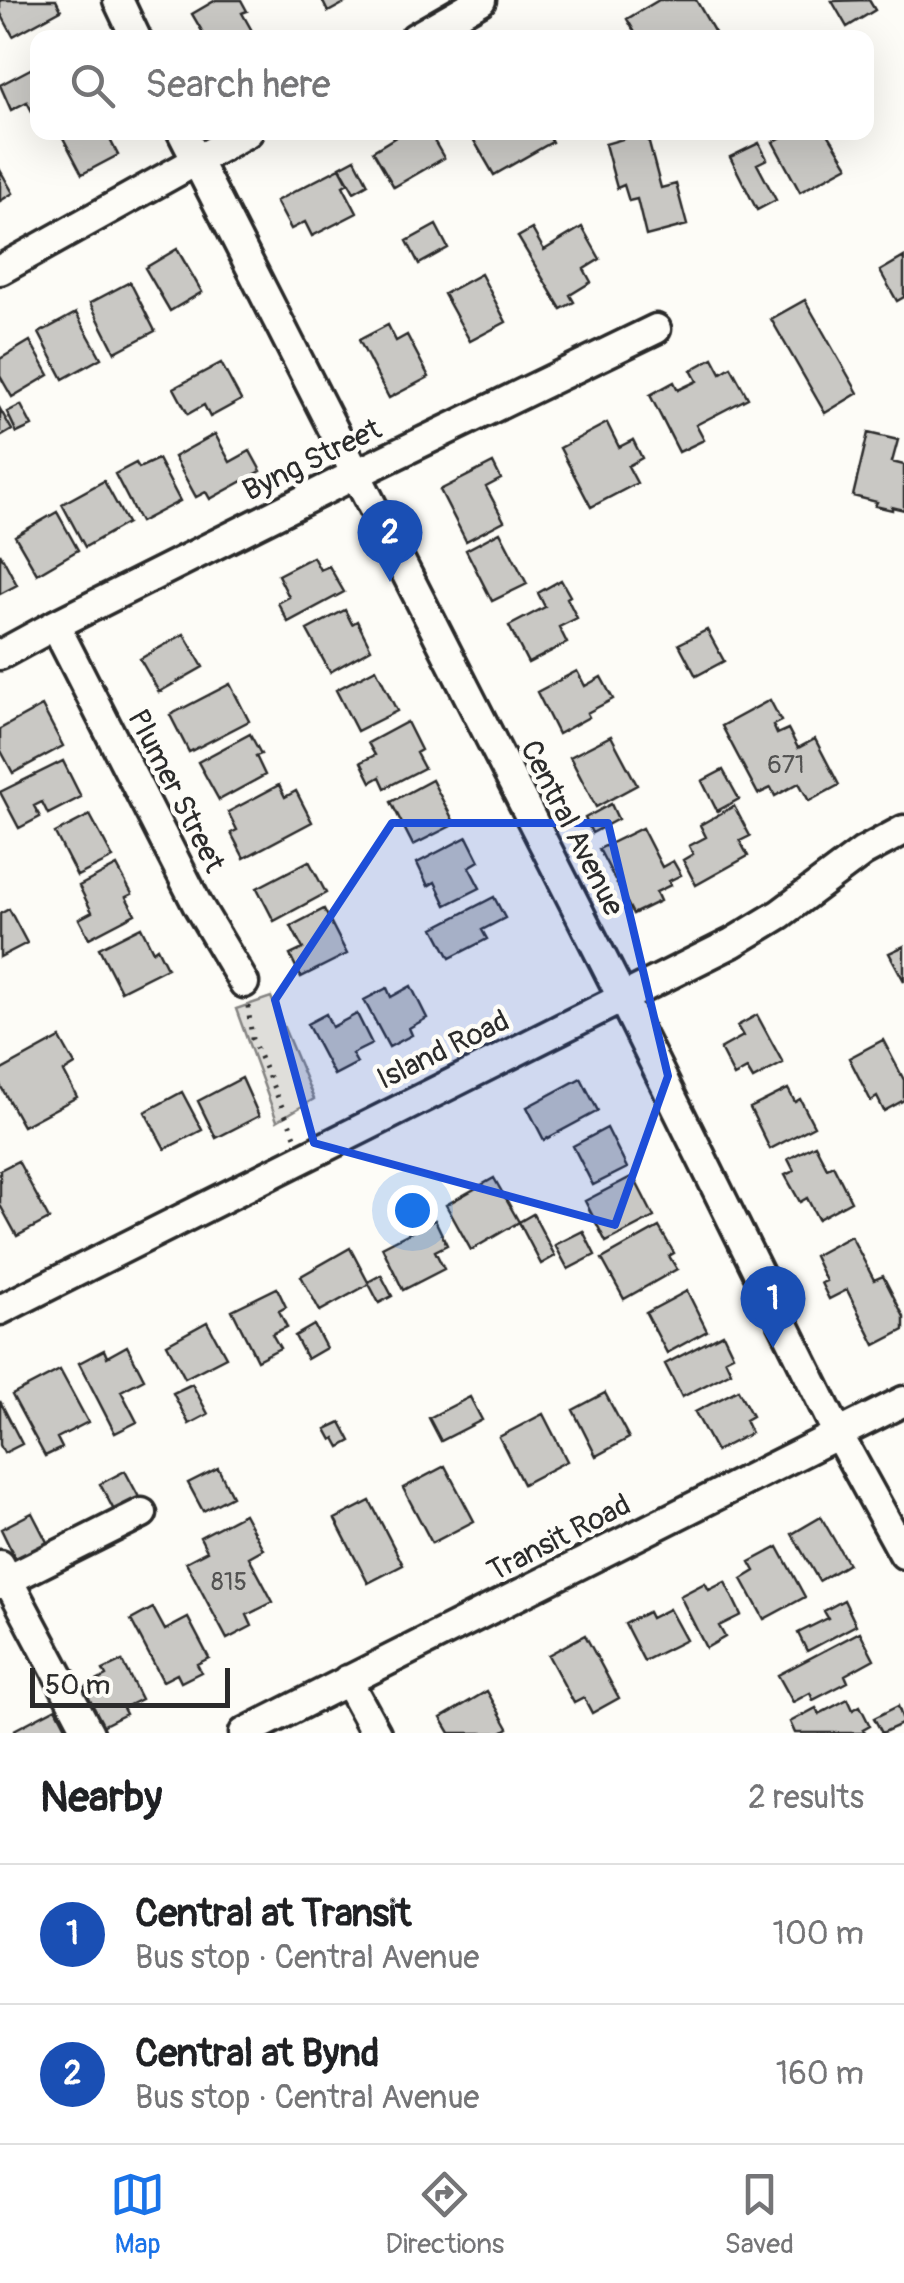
<!DOCTYPE html>
<html lang="en">
<head>
<meta charset="utf-8">
<style>
	body { margin:0; font-family:Pangolin,sans-serif; background:#f6f6f6; color:#202124 }
	.scale { position:absolute; left:30px; bottom:25px; width:200px; box-sizing:border-box; padding-left:10px; border:5px solid #2b2b2b; border-top:0; font-size:28px; line-height:35px; white-space:nowrap; color:#2b2b2b; -webkit-text-stroke:8px #fdfcf7; paint-order:stroke }
	.you { position:absolute; left:412px; top:1210px; width:35px; height:35px; margin:-25px; border:8px solid #fff; border-radius:50%; background:#1a73e8; box-shadow:0 0 0 15px #1a73e833 }
	.badge { display:grid; place-items:center; width:65px; height:65px; border-radius:50%; background:#1a73e8; color:#fff; font-size:32px; font-weight:700 }
	.pin { position:absolute; translate:-50% -82px; filter:drop-shadow(0 2px 5px #0008) }
	.pin::after { content:''; position:absolute; top:52px; width:35px; height:30px; background:inherit; clip-path:polygon(0 0,100% 0,50% 100%) }
	.list { margin:0; padding:0; list-style:none }
	h2 { display:flex; justify-content:space-between; align-items:center; height:130px; margin:0; padding:0 40px; font-size:42px }
	h2 small { font-size:32px; font-weight:400; color:#757577 }
	.list li { display:grid; grid-template-columns:65px 1fr auto; gap:30px; align-items:center; box-sizing:border-box; height:140px; padding:0 40px; border-top:2px solid #e0e0e0 }
	.list b { display:block; font-size:38px; white-space:nowrap }
	.list p { margin:0; font-size:32px; white-space:nowrap; color:#757577 }
	.list em { font-size:32px; font-style:normal; color:#757577 }
	.icon { flex:none; width:55px; height:55px; fill:none; stroke:currentColor; stroke-width:2; stroke-linecap:round; stroke-linejoin:round }
	.map { position:relative; flex:none; width:904px; height:1733px; overflow:hidden }
	.search { position:absolute; background:#fff; box-shadow:0 10px 40px #0002; left:30px; right:30px; top:30px; height:110px; display:flex; align-items:center; gap:25px; box-sizing:border-box; padding:0 35px; border-radius:20px; color:#757577; font-size:38px }
	.sheet { height:410px; background:#fff }
	nav { display:flex; justify-content:space-around; align-items:center; box-sizing:border-box; height:140px; border-top:2px solid #e0e0e0; background:#fff; font-size:28px; color:#757577 }
	nav a { display:grid; justify-items:center; gap:5px }
	nav .on { color:#1a73e8 }
	.map>svg:first-child { display:block }
	.green { fill:#dfdeda; stroke:#858482; stroke-width:2.5 }
	.building { fill:#c9c8c4; stroke:#2b2b2b; stroke-width:2.5 }
	.lines { fill:none; stroke-linecap:round; stroke-linejoin:round }
	.minor-casing { stroke:#2b2b2b; stroke-width:35 }
	.path { stroke:#2b2b2b; stroke-width:5; stroke-dasharray:2.5 8; stroke-linecap:butt }
	.minor { stroke:#fdfcf7; stroke-width:28 }
	.marked { fill:#1d4ed8; fill-opacity:0.2; stroke:#1d4ed8; stroke-width:8; stroke-linejoin:round }
	.labels { text-anchor:middle; dominant-baseline:central; stroke-width:9; stroke-linejoin:round; paint-order:stroke }
	.number-label { font-size:25px; fill:#525251 }
	.street-label { font-size:30px; fill:#2b2b2b; stroke:#fdfcf7 }
</style>
</head>
<body>
<div class="map">
<svg width="904" height="1733" viewBox="0 0 904 1733">
	<rect width="100%" height="100%" fill="#fdfcf7"/>
	<filter id="ink" filterUnits="userSpaceOnUse"><feTurbulence type="fractalNoise" baseFrequency=".01" numOctaves="2"/><feDisplacementMap in="SourceGraphic" scale="20" xChannelSelector="R" yChannelSelector="G"/><feConvolveMatrix kernelMatrix="1 2 1 2 8 2 1 2 1" color-interpolation-filters="sRGB"/></filter>
	<g filter="url(#ink)">
		<path class="green" d="M271,997l43,102 -37,22 -41,-112z"/>
		<path class="building" d="M0,0h56l5,10 -48,26 -13,-24z
			M216,0h25l6,11 -5,2 14,25h-50l-14,-24z
			M322,0h28l-22,12z
			M659,0h37l22,38h-80l-11,-19z
			M869,0l6,10 -28,17 -15,-26z
			M38,65v53l-2,1 -9,-17 -16,8 -11,-25z
			M60,132h46l12,23 -36,19z
			M404,132h25l15,26 -50,29 -21,-36z
			M469,132h78l5,10 -58,33z
			M621,132h25l15,56 15,-4 11,41 -41,11 -9,-37 -8,2 -5,-16 -7,3 -12,-44 18,-5z
			M791,132h36l21,34 -48,26 -27,-50z
			M759,143l8,16 -10,5 19,36 -19,10 -27,-53z
			M355,159l13,25 -14,8 -14,-25z
			M340,168l8,15 -5,3 14,27 -45,23 -7,-14 -14,7 -15,-28z
			M0,170l13,23 -13,8z
			M436,225l12,23 -29,16 -12,-23z
			M582,227l18,32 -16,10 7,13 -21,13 4,7 -13,7 -43,-72 14,-8 12,21z
			M177,249l25,43 -32,19 -25,-43z
			M904,257v40l-7,4 -17,-30z
			M481,274l25,48 -36,19 -26,-47z
			M130,282l25,49 -40,21 -25,-49z
			M805,300l53,93 -33,20 -54,-94z
			M76,313l25,45 -38,21 -24,-46z
			M388,325l8,16 11,-6 22,42 -40,21 -30,-58z
			M30,341l19,34 -37,22 -12,-21v-17z
			M713,358l8,15 10,-6 17,31 -52,27 8,15 -25,12 -29,-57 24,-13 4,8 19,-9 -6,-11z
			M221,363l20,37 -31,17 -6,-12 -16,9 -14,-26z
			M21,405l11,21 -15,7 -10,-21z
			M0,409l12,21 -12,7z
			M607,423l12,24 14,-7 9,18 -14,8 9,17 -46,24 -31,-59z
			M868,433l30,7 -6,22 12,3v45l-12,-3v3l-17,-4 2,-4 -24,-6z
			M215,434l15,28 20,-11 11,20 -51,28 -4,-7 -10,5 -22,-40z
			M158,459l22,42 -40,21 -25,-48 21,-11 3,5z
			M493,463l8,16 -15,8 18,34 -38,20 -26,-51z
			M104,481l23,42 -42,24 -23,-43z
			M57,512l21,38 -41,24 -22,-38z
			M500,532l27,52 -35,17 -26,-51z
			M0,553l17,32 -17,9z
			M313,557l7,13 9,-4 15,26 -56,30 -10,-19 11,-6 -11,-22z
			M561,580l9,16 -3,2 10,20 -18,9 8,16 -39,20 -19,-37 36,-19 -7,-14z
			M345,610l7,14 5,-3 14,28 -41,23 -23,-42z
			M707,630l17,31 -28,15 -17,-32z
			M184,634l19,33 -44,25 -19,-33z
			M376,669l21,42 -40,20 -21,-41z
			M577,671l8,15 16,-9 12,22 -26,14 2,4 -31,17 -21,-42z
			M230,684l19,37 -60,31 -19,-37z
			M770,700l11,21 -8,4 4,9 11,-5 10,19 17,-9 24,46 -30,16 -10,-18 -24,13 -4,-8 -13,6 -36,-68z
			M42,706l21,40 -50,27 -13,-24v-20z
			M407,722l14,28 -5,3 8,15 -39,20 -5,-11 -9,5 -10,-20 14,-7 -7,-12z
			M250,734l11,20 -5,2 9,19 -46,25 -21,-38z
			M611,736l26,49 -41,22 -26,-50z
			M63,761l18,36 -33,17 -6,-12 -8,4 6,11 -21,11 -19,-36z
			M723,770l16,29 -22,12 -15,-30z
			M432,780l23,44 -42,21 -22,-43z
			M279,785l6,12 11,-6 16,31 -68,36 -13,-25 6,-3 -9,-18z
			M611,804l7,15 -26,14 -7,-15z
			M734,806l16,30 -10,5 8,15 -52,29 -13,-25 10,-6 -4,-8 17,-9 -6,-12z
			M90,815l23,43 -36,18 -22,-43z
			M642,828l20,39 11,-6 8,14 -12,6 2,4 -15,7 4,9 -27,13 -34,-65z
			M467,837l12,24 -10,6 11,21 -34,17 -11,-23 -7,4 -11,-23z
			M309,861l17,32 -52,28 -17,-33z
			M117,866l15,28 -6,3 9,17 -46,24 -10,-19 13,-7 -13,-26z
			M494,897l11,21 -23,12 5,9 -37,19 -16,-30z
			M9,909l18,34 -27,14v-43z
			M324,909l23,45 -46,23 -11,-22 13,-6 -12,-23z
			M141,927l12,24 4,-3 10,20 -46,23 -22,-43z
			M904,946v35l-15,-28z
			M411,986l16,32 -18,10 3,7 -23,12 -25,-47 23,-12 4,9z
			M326,1014l6,13 25,-13 15,30 -20,10 5,9 -23,12 -27,-51z
			M757,1015l26,48 -30,16 -6,-10 -13,7 -14,-27 23,-13 -6,-10z
			M60,1038l15,27 -11,7 13,25 -54,29 -23,-41v-14z
			M883,1040l21,40v20l-20,11 -7,-14 -6,4 -22,-43z
			M242,1078l17,38 -43,22 -18,-37z
			M581,1078l17,33 -54,29 -17,-33z
			M788,1089l7,13 5,-3 14,27 -44,23 -20,-41z
			M182,1092l20,38 -37,19 -20,-37z
			M607,1128l20,40 -34,17 -20,-39z
			M815,1145l12,23 6,-3 18,36 -33,18 -11,-21 -7,4 -15,-27 9,-4 -6,-12z
			M18,1161l31,58 -32,17 -17,-31v-35z
			M633,1176l21,41 -48,25 -21,-41z
			M494,1178l25,44 -48,28 -25,-45z
			M533,1214l22,42 -14,8 -22,-42z
			M435,1220l12,25 -12,6 9,18 -41,21 -21,-43z
			M659,1227l15,26 -5,3 8,13 -53,30 -22,-40z
			M583,1231l12,24 -27,14 -13,-24z
			M851,1236l23,44 9,-4 21,41v13l-29,15 -28,-55 -18,9 -8,-16 5,-2 -12,-25z
			M350,1248l19,36 -49,27 -19,-35z
			M381,1275l11,21 -13,7 -11,-21z
			M277,1288l9,19 -7,4 8,16 -15,7 8,14 -23,12 -25,-50z
			M687,1291l20,40 -40,22 -21,-40z
			M207,1322l19,35 -41,21 -18,-34z
			M314,1325l12,23 -19,11 -12,-23z
			M723,1334l10,21 -8,4 6,13 -49,25 -17,-33z
			M127,1346l17,33 -23,12 16,31 -22,11 -36,-70 25,-13 3,7z
			M60,1370l28,52 -31,16 5,10 -17,8 -33,-61z
			M192,1384l16,30 -19,10 -16,-31z
			M738,1390l14,26 -7,4 6,13 -35,18 -21,-39z
			M605,1393l24,45 -33,18 -23,-46z
			M470,1397l12,23 -41,21 -12,-23z
			M0,1401l22,43 -18,9 -4,-8z
			M543,1414l24,47 -44,23 -24,-47z
			M341,1422l10,19 -11,6 -5,-9 -3,2 -6,-11z
			M445,1466l29,55 -42,22 -29,-55z
			M218,1468l14,28 -29,15 -15,-28z
			M125,1471l16,30 -25,13 -16,-30z
			M370,1501l33,64 -35,18 -33,-64z
			M32,1513l16,31 -32,16 -15,-31z
			M244,1514l19,35 -14,8 24,45 -26,13 5,11 -25,13 -41,-77 21,-11 -7,-14z
			M821,1517l27,47 -29,17 -27,-47z
			M778,1547l27,50 -41,22 -22,-40 13,-8 -5,-9z
			M725,1582l16,33 -22,11 6,11 -19,11 -26,-52 25,-13 4,7z
			M844,1600l12,25 -49,26 -9,-18 30,-15 -4,-7z
			M153,1608l12,22 23,-12 21,40 -12,6 4,8 -20,10 -4,-8 -14,7 -32,-61z
			M669,1609l17,31 -42,21 -19,-37 23,-12 3,6z
			M860,1632l14,27 -29,16 3,7 -35,18 -3,-7 -17,9 -15,-27z
			M585,1635l34,63 -27,15 -8,-15 -10,5 -26,-48z
			M122,1661l19,38 -18,9 3,6 -24,12 -19,-38 23,-12 -3,-6z
			M487,1691l21,37 -8,5h-50l-9,-15z
			M848,1699l5,11 7,-4 10,20 -7,4 2,3h-70l-5,-11 26,-14 3,6z
			M898,1706l6,17 -22,10 -8,-15z
			M56,1708l13,25h-54l-1,-3z"/>
		<g class="lines">
			<g class="minor-casing">
				<path id="minor" d="M118,0l18,38
					M415,38l66,-38
					M182,132l440,865 216,437 66,120
					M0,270l248,-138
					M55,625l142,279 47,79
					M0,655l55,-30 301,-151 300,-145
					M0,1310l732,-367 48,-29 83,-62 41,-22
					M0,1565l89,168
					M0,1584l142,-71
					M347,1680l29,53
					M244,1733l660,-332"/>
			</g>
			<path class="path" d="M248,1006l4,33 43,97"/>
			<use href="#minor" class="minor"/>
		</g>
	</g>
	<path class="marked" d="M392,823h216l60,253 -53,149 -301,-82 -39,-143z"/>
	<g class="labels">
		<g class="number-label">
			<text x="786" y="765">671</text>
			<text x="229" y="1582">815</text>
		</g>
		<g class="street-label">
			<text transform="translate(312 460) rotate(-26)">Byng Street</text>
			<text transform="translate(176 791) rotate(63)">Plumer Street</text>
			<text transform="translate(572 828) rotate(63)">Central Avenue</text>
			<text transform="translate(443 1050) rotate(-26)">Island Road</text>
			<text transform="translate(559 1538) rotate(-27)">Transit Road</text>
		</g>
	</g>
</svg>
<div class="scale">50 m</div>
<div class="you"></div>
<div class="pin badge" style="left:773px;top:1348px;background:#1a4fb4">1</div>
<div class="pin badge" style="left:390px;top:582px;background:#1a4fb4">2</div>
<div class="search"><svg class="icon" aria-label="search" viewBox="0 0 24 24"><circle cx="10" cy="10" r="6"/><path d="M15 15l6 6"/></svg>Search here</div>
</div>
<section class="sheet">
<h2>Nearby<small>2 results</small></h2>
<ul class="list">
<li><span class="badge" style="background:#1a4fb4">1</span><div><b>Central at Transit</b><p>Bus stop · Central Avenue</p></div><em>100 m</em></li>
<li><span class="badge" style="background:#1a4fb4">2</span><div><b>Central at Bynd</b><p>Bus stop · Central Avenue</p></div><em>160 m</em></li>
</ul>
</section>
<nav>
<a class="on"><svg class="icon" aria-label="map" viewBox="0 0 24 24"><path d="M3 6l6-2 6 2 6-2v14l-6 2-6-2-6 2zM9 4v14M15 6v14"/></svg>Map</a>
<a><svg class="icon" aria-label="directions" viewBox="0 0 24 24"><path d="M12 3l9 9-9 9-9-9zM9 14v-3h6M13 9l2 2-2 2"/></svg>Directions</a>
<a><svg class="icon" aria-label="saved" viewBox="0 0 24 24"><path d="M7 4h10v16l-5-4-5 4z"/></svg>Saved</a>
</nav>
</body>
</html>
